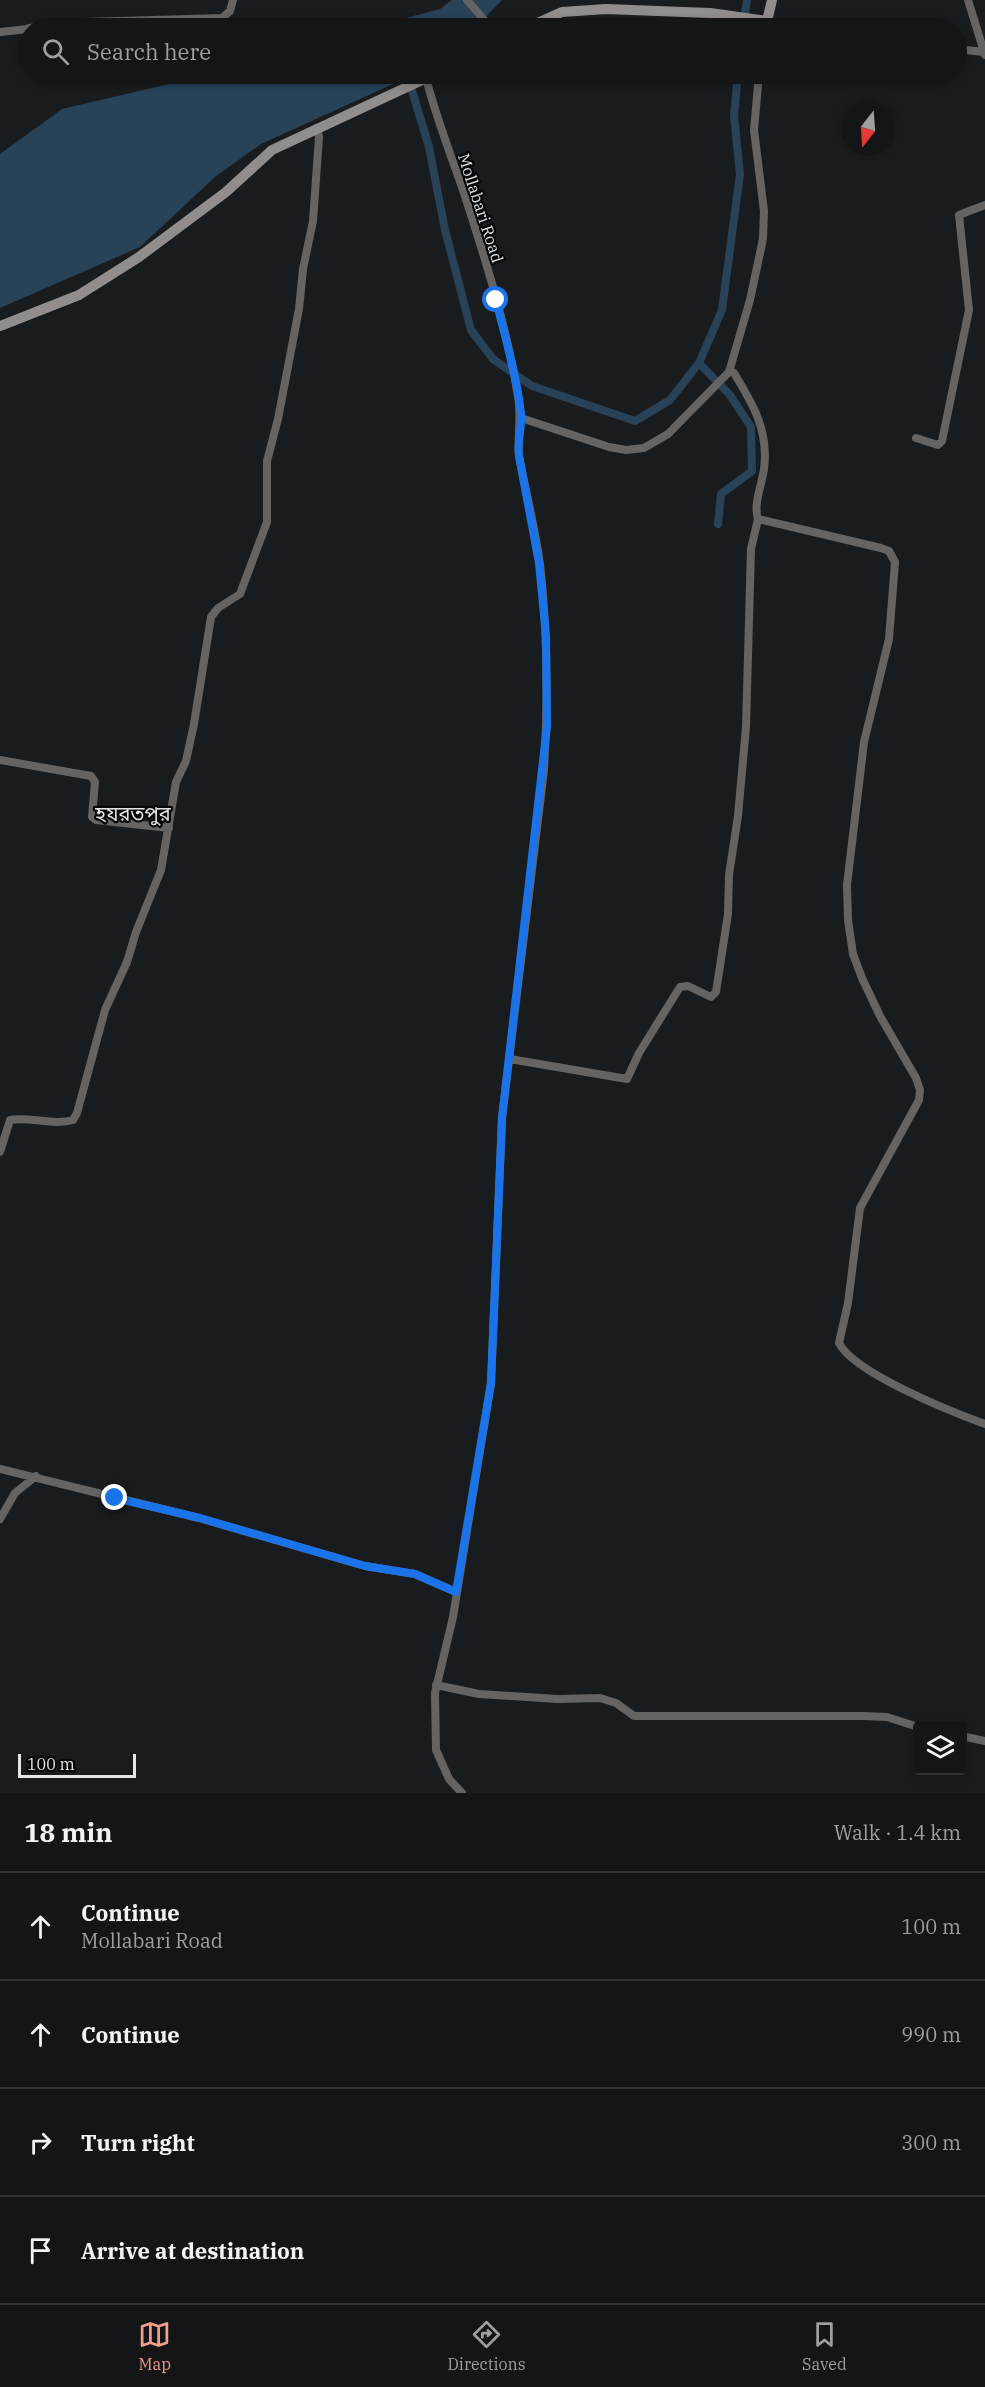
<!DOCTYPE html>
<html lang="en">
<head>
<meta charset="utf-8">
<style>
	body { margin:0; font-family:"IBM Plex Serif","Noto Sans Bengali",serif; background:#202223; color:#f1f3f6 }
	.controls { position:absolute; right:18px; bottom:18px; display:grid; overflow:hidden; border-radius:6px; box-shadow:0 3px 9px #0003 }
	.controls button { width:54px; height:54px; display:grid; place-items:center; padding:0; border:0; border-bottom:2px solid #323435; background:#131516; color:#f1f3f6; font:30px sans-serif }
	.compass { position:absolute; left:841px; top:102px; width:54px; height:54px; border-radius:50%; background:#131516; box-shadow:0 3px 9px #0003; rotate:197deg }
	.scale { position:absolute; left:18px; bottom:15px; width:118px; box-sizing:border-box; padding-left:6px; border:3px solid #e3e5e7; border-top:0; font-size:16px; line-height:21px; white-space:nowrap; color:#e3e5e7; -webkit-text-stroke:4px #050607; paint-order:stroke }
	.stop { position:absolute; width:18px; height:18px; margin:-14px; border:4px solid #1a73e8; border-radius:50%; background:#fff }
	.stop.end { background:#1a73e8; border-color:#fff; box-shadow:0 2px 6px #0008 }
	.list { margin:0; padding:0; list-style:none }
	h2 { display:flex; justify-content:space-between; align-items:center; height:78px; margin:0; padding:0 24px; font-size:26px }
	h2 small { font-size:20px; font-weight:400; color:#9d9fa1 }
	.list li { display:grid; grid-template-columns:39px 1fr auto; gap:18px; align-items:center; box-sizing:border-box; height:108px; padding:0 24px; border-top:2px solid #323435 }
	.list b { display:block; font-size:22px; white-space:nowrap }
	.list p { margin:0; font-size:20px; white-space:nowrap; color:#9d9fa1 }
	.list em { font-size:20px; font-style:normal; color:#9d9fa1 }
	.icon { flex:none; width:33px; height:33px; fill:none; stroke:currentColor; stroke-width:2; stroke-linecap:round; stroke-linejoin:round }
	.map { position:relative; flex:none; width:985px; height:1793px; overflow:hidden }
	.search { position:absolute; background:#131516; box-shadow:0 3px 9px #0003; left:18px; right:18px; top:18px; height:66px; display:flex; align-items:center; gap:15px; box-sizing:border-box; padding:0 21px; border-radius:33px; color:#9d9fa1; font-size:22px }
	.sheet { height:510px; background:#131516 }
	nav { display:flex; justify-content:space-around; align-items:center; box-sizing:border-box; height:84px; border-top:2px solid #323435; background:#131516; font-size:16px; color:#9d9fa1 }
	nav a { display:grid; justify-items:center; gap:3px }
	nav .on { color:#f49d8b }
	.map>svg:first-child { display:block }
	.water { fill:#284258 }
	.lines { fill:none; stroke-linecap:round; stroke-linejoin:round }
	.canal { stroke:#284258; stroke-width:8 }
	.street { stroke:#666363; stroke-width:8 }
	.secondary { stroke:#918d8c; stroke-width:10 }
	.route { stroke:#1a73e8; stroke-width:8 }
	.labels { text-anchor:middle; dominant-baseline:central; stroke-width:4.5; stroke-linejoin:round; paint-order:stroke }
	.street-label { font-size:16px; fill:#e3e5e7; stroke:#050607 }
	.quarter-label { font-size:20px; fill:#e3e5e7; stroke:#050607 }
</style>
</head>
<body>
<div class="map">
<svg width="985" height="1793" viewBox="0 0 985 1793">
	<rect width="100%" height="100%" fill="#191c1e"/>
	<path class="water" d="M452,0h50l-27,28h-107l72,-19z
		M212,74h203l-154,70 -46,33 -75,70 -140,61v-154l62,-45z"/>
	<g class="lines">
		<path class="canal" d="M743,28l4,-28
			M407,74l22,73 16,83 26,100 22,29 39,27 103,35 35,-21 29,-37 23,-53 18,-136 -6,-58 4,-42
			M699,363l31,32 21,32 1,44 -31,23 -3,30"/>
		<path class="street" d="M467,0l24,28
			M968,0l17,55
			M29,28l55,-6 138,-4 8,-7 3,-11
			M765,28l2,-7 43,7
			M0,32l28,-3
			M956,49l28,3
			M426,78c10,39 24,75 37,112 22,68 44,137 55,207 4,20 -1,39 1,59 7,36 16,72 21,108 8,69 8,137 4,206l-42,348 -11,265 -38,234 -18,76 1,57 13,29 13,14
			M729,372l5,1c19,31 35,58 30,96 -2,15 -11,36 -6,50l123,29 8,3 6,11 -6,77 -25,103 -17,143 1,35 5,34 9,24 18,38 36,62 4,12 -1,10 -59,108 -12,95 -9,40c15,30 113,69 146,81
			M729,372l21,-72 13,-61 1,-28 -10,-81 5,-56
			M521,418l88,29 17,3 18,-2 24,-14 61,-62
			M916,438l22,7 4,-4 27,-131 -10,-95 26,-10
			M0,760l91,16 4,6 -3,35 4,3 73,8
			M510,1059l117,20 12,-26 41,-66 8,-1 23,11 5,-5 12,-78 1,-39 9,-59 8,-89 5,-178 7,-30
			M0,1152l10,-32c20,-4 43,6 63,0l4,-7 28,-103 22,-48 9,-30 25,-62 15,-88 10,-21 8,-37 17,-107 7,-9 22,-14 27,-72v-61l11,-42 21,-110 4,-40 10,-48 6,-84 -2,-9
			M0,1469l199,49 166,48 50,8 41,18
			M0,1519l15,-26 21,-17
			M436,1685l43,9 78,5 43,-1 16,5 18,13h229l24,1 31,10
			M962,1736l23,5"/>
		<path class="secondary" d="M526,28l36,-16 44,-3 104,4 57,8 5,-21
			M0,326l79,-31 60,-38 87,-65 46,-42 163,-76"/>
	</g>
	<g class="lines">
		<path class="route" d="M115,1498l85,20 165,48 50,8 41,18 35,-209 11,-265 45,-392 -1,-90 -7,-73 -20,-107c-2,-14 3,-28 2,-42 -4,-38 -16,-76 -25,-114"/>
	</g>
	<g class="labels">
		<g class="street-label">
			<text transform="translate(481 208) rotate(72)">Mollabari Road</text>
		</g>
		<g class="quarter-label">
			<text x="133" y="813">হযরতপুর</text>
		</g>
	</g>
</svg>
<div class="controls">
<button><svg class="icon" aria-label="layers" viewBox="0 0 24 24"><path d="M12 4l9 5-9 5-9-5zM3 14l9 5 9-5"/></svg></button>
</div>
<svg class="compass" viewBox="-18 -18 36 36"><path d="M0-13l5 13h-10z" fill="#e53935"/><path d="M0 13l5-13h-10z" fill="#9d9fa1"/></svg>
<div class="scale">100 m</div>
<div class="stop" style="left:496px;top:300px"></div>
<div class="stop end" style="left:115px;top:1498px"></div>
<div class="search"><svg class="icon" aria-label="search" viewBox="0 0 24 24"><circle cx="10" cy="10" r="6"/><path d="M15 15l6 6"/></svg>Search here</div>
</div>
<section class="sheet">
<h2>18 min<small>Walk · 1.4 km</small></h2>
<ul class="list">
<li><svg class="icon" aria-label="ahead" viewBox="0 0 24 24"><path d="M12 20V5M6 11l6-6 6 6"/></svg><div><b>Continue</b><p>Mollabari Road</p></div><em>100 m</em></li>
<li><svg class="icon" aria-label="ahead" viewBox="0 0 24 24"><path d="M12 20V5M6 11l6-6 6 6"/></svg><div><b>Continue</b></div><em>990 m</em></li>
<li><svg class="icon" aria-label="right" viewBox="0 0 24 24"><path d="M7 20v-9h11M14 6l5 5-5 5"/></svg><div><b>Turn right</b></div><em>300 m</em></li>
<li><svg class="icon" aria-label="arrive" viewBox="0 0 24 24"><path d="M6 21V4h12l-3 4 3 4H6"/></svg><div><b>Arrive at destination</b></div></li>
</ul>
</section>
<nav>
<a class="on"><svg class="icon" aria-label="map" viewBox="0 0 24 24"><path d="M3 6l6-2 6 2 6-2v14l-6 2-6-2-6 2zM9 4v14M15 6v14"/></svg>Map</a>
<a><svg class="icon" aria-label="directions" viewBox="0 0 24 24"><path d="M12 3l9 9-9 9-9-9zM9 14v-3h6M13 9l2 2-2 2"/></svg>Directions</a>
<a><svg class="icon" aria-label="saved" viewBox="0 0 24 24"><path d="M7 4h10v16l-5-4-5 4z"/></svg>Saved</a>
</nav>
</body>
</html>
